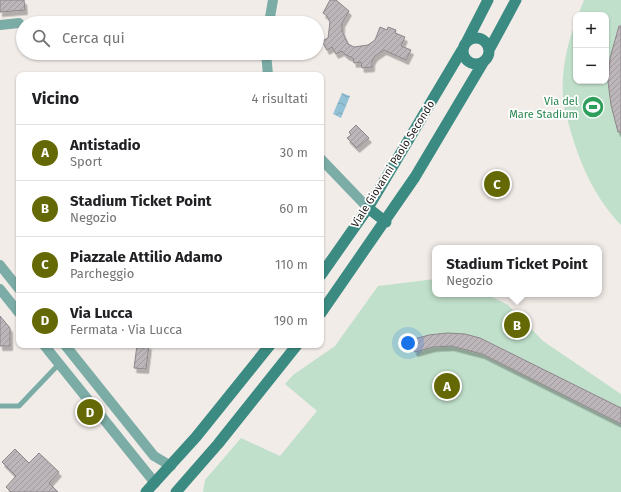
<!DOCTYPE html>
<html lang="it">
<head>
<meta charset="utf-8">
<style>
	body { margin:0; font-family:"Fira Sans",sans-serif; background:#f6f6f6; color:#202124 }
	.controls { position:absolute; right:12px; top:12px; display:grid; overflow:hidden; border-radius:8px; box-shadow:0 1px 3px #0004 }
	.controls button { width:36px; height:36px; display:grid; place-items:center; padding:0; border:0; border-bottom:1px solid #e0e0e0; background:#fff; color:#202124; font:20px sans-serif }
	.you { position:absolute; left:408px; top:343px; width:14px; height:14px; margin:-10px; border:3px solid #fff; border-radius:50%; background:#1a73e8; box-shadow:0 0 0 6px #1a73e833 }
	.badge { display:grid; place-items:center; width:26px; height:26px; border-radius:50%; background:#646805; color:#fff; font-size:13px; font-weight:700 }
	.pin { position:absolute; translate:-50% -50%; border:2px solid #fff; box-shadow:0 1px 4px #0006 }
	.popup { position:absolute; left:432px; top:245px; width:170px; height:52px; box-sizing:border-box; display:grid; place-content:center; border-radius:8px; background:#fff; filter:drop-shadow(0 1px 3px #0005); font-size:13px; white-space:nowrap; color:#757577 }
	.popup b { font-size:15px; color:#202124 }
	.popup::after { content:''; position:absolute; left:50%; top:100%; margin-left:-8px; border:8px solid transparent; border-top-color:#fff }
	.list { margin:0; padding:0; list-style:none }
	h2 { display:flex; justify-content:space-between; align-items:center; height:52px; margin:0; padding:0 16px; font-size:17px }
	h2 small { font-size:13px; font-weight:400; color:#757577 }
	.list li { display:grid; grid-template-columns:26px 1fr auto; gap:12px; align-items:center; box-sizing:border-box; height:56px; padding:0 16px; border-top:1px solid #e0e0e0 }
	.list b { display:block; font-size:15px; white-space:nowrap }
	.list p { margin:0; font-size:13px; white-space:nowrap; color:#757577 }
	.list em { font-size:13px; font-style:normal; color:#757577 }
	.icon { flex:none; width:22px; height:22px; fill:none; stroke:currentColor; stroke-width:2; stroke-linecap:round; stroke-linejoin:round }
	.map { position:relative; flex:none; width:621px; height:492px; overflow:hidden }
	.search { position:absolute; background:#fff; box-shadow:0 1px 3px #0004; left:16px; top:16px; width:308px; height:44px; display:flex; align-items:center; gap:10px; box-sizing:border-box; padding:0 14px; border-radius:22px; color:#757577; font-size:15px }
	.panel { position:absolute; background:#fff; box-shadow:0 1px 3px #0004; left:16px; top:72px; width:308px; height:276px; border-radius:8px }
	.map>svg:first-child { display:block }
	.green { fill:#c0e0cb }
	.water { fill:url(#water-waves) }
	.building { fill:url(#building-hatch); stroke:#8d868a; filter:url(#shadow) }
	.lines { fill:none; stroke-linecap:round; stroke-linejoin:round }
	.service { stroke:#7baca5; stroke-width:5 }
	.minor { stroke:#7baca5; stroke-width:10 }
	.secondary { stroke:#3b8b82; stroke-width:11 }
	.labels { text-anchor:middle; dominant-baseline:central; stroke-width:3.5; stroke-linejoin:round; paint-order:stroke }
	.leisure-label { font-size:11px; fill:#27864d; stroke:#fff; text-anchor:end }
	.street-label { font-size:11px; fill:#1c1a18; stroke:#fff }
</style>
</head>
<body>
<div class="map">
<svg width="621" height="492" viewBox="0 0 621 492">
	<defs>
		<pattern id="water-waves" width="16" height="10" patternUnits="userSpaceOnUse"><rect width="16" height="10" fill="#93c2d6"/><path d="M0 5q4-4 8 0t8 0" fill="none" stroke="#7ea6b7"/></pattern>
		<pattern id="building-hatch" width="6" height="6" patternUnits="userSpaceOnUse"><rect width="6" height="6" fill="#bcb5b9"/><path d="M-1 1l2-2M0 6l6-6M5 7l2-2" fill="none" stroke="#a19b9e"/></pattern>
		<filter id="shadow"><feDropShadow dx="2.5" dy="4.5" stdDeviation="0" flood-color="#0004"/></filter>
	</defs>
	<rect width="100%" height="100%" fill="#f2ece8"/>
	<path class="green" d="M584,0h37v225c-27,-28 -42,-63 -52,-100 -2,-8 -6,-18 -6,-27 -2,-27 4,-53 13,-78v61h30v-66h-28z
		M435,279v15h51l22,11 35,36 78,53v98h-418l2,-12 36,-42 39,18 37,-45 -32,-27 8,-9 42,-29 43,-60z"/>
	<path class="water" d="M342,93l8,3 -9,22 -8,-4z"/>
	<path class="building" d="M0,0h24l1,10 -25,2z
		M330,0h6l13,11 -7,12v8l6,13 6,3 14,-2 7,-5 5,-13 7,3 1,-3 8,3 -1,3 10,4 -4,9 10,4 -5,10 -22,-10 -9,6 -3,5v6l-10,1 -1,-6 -7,1 -1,-5 -7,-3 -4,-4 -6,3 -4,-7 -5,3 -5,-9 6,-3 2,-16 -3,-6 -4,-3z
		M619,26h2v106h-3l-7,-27 -3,-23 2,-24z
		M356,125l13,13 -12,10 -10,-10 4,-3 -2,-3z
		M0,316l10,12v18h-10z
		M447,333l18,1 15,4 141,70v16l-139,-70 -31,-8 -18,1 -18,5 -4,-12 18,-5z
		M137,345h12l-3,24 -12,-1z
		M15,449l14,14 10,-10 20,19 -10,11 9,9h-47l-5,-5 10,-11 -14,-14z"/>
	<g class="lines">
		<path class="service" d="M0,406h19l40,-42"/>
		<path class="minor" d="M269,23l4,-23
			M0,25l19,-2
			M266,53l2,22
			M321,159l47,49
			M0,265l19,24
			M0,289l19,24
			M44,345l111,138
			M65,345l89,111 17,10"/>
		<path class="secondary" d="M463 51a13 13 0 1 1 26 0a13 13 0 1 1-26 0Z
			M467,41l21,-41
			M489,50l27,-50
			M368,208l18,14
			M321,275l47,-67 94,-158
			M321,313l94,-136 69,-116
			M146,492l50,-55 74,-92
			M176,492l42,-48 79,-99"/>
	</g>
	<defs>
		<g id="stadium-disc" transform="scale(1.15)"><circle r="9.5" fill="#2e9e5b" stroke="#fff"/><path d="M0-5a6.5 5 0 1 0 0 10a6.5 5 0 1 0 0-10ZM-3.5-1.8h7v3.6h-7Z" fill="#fff"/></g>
	</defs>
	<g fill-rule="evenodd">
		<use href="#stadium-disc" x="593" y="107"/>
	</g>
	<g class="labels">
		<g class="leisure-label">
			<text x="578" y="101">Via del<tspan x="578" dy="13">Mare Stadium</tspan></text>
		</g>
		<g class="street-label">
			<text transform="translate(393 164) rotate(-58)">Viale Giovanni Paolo Secondo</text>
		</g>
	</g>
</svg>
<div class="controls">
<button>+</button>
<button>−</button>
</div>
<div class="you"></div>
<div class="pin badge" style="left:447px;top:386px">A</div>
<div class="pin badge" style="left:517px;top:325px">B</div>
<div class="popup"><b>Stadium Ticket Point</b>Negozio</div>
<div class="pin badge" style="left:497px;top:184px">C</div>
<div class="pin badge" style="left:90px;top:412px">D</div>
<div class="search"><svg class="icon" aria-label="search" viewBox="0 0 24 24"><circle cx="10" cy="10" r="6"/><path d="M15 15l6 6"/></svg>Cerca qui</div>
<section class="panel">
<h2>Vicino<small>4 risultati</small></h2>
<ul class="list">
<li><span class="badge">A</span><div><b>Antistadio</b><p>Sport</p></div><em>30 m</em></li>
<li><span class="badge">B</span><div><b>Stadium Ticket Point</b><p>Negozio</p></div><em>60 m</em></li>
<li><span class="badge">C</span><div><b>Piazzale Attilio Adamo</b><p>Parcheggio</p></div><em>110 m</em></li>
<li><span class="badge">D</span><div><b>Via Lucca</b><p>Fermata · Via Lucca</p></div><em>190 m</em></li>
</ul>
</section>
</div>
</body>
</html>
